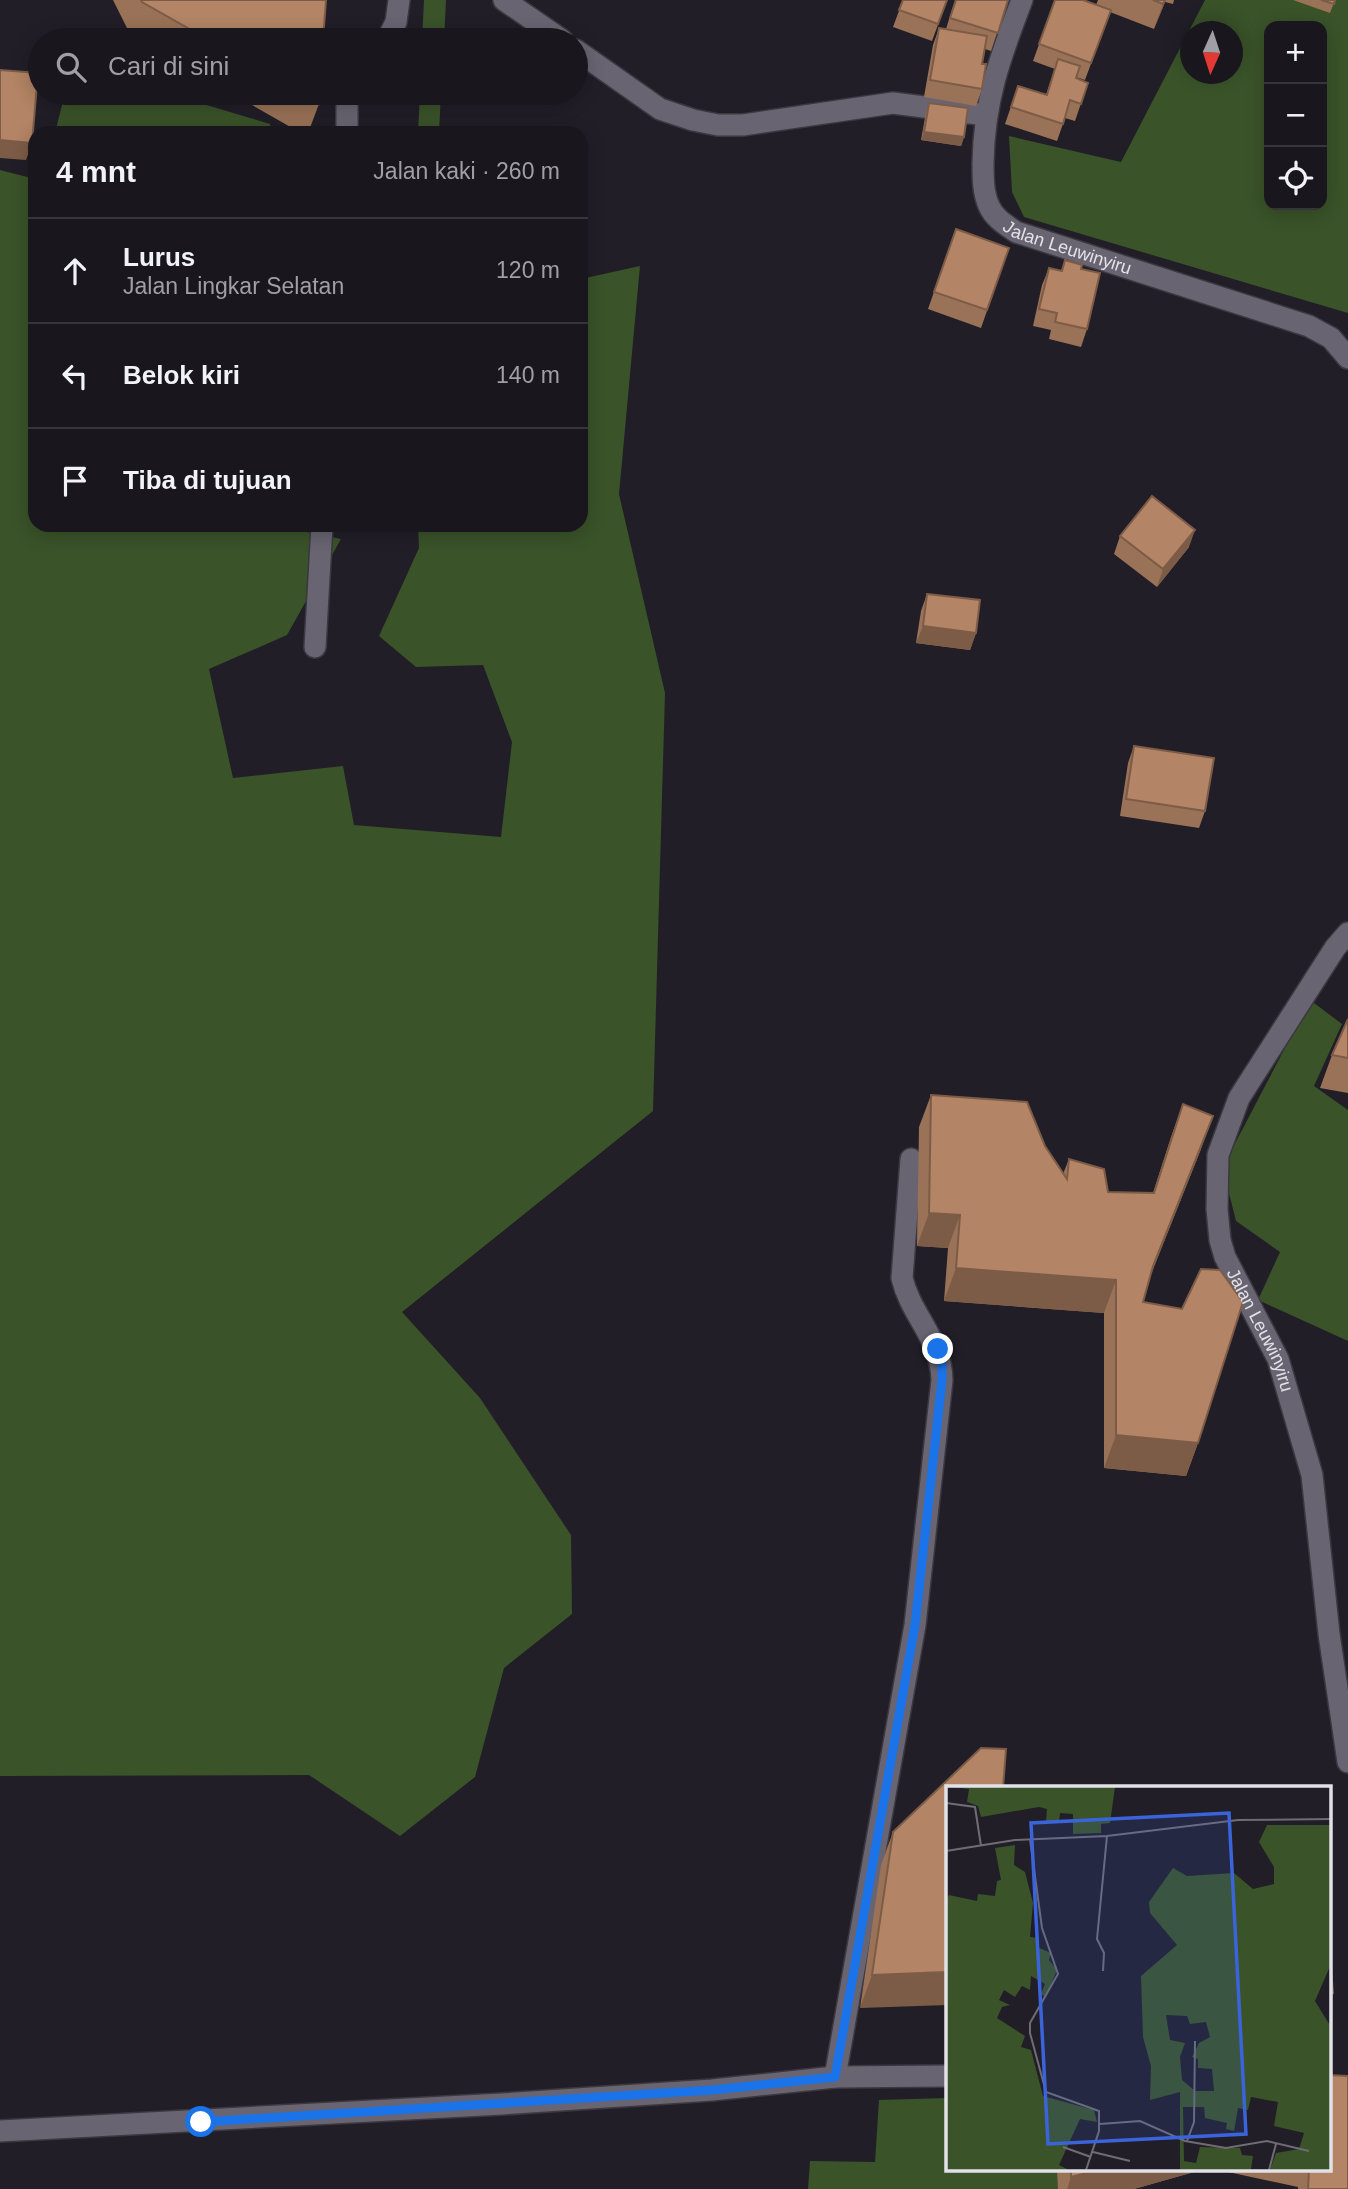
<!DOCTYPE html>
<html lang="id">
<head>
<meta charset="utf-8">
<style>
	body { margin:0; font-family:Arial,sans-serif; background:#221f27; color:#f1f3f6 }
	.controls { position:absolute; right:21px; top:21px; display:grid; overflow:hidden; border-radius:14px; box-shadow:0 4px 18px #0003 }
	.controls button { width:63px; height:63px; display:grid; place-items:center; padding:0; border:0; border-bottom:2px solid #37353c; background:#19161e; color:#f1f3f6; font:35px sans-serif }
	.compass { position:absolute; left:1180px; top:21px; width:63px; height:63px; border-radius:50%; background:#19161e; box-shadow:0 4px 18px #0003; rotate:183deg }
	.stop { position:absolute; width:21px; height:21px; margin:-16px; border:5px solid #1a73e8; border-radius:50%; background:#fff }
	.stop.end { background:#1a73e8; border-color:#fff; box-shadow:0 2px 7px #0008 }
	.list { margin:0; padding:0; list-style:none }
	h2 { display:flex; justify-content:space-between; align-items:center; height:91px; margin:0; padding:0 28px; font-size:30px }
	h2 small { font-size:23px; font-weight:400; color:#9f9fa4 }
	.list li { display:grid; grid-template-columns:46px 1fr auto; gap:21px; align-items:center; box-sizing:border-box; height:105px; padding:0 28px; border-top:2px solid #37353c }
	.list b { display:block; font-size:26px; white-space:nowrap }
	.list p { margin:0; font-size:23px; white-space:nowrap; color:#9f9fa4 }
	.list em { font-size:23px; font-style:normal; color:#9f9fa4 }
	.icon { flex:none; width:38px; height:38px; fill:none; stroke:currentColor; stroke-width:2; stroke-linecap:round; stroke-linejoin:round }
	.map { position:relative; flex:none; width:1348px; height:2189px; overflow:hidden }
	.search { position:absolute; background:#19161e; box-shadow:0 4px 18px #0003; left:28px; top:28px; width:560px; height:77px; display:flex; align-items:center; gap:18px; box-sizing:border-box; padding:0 24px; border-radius:38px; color:#9f9fa4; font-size:26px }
	.panel { position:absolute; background:#19161e; box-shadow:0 4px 18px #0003; left:28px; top:126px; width:560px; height:406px; border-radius:21px }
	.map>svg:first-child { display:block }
	.forest { fill:#3a5329; fill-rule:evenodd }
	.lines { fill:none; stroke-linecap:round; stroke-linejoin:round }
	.minor-casing { stroke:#3b3840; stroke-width:24 }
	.tertiary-casing { stroke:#3b3840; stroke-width:24 }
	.minor { stroke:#696471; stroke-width:21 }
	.tertiary { stroke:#696471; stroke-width:21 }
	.wall { fill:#9a7257 }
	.shaded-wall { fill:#7d5c47 }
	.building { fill:#b38465; stroke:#7d5c47; stroke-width:2 }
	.route { stroke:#1a73e8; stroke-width:9 }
	.labels { text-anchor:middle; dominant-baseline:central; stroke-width:7; stroke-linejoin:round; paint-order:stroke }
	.street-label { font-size:18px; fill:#e3e1e8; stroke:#18141e }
	.inset-road { fill:none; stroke:#6f6c75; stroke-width:2 }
	.view { fill:#3b64da; fill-opacity:0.15; stroke:#3b64da; stroke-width:3.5 }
	.inset-edge { fill:none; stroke:#e3e1e8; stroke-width:3.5 }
</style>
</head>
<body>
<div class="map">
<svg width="1348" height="2189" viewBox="0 0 1348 2189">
	<rect width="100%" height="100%" fill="#211e28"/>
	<path class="forest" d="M424,0h22l-2,40h-22z
		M1205,0h143v313l-324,-96 -12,-25 -3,-56 112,26zM1269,26h53v179h-53zM1190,32h42v42h-42z
		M65,93h101l104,31v9h-215z
		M420,93h21l-2,40h-21z
		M0,170l35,9v346h262v5l44,9 -54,96 -78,34 24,109 110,-12 11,59 147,12 11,-95 -29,-77 -67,2 -37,-31 40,-88 -1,-23h163v-246l59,-13 -21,228 46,199 -12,418 -251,201 78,86 91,137 1,79 -68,54 -29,109 -75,59 -91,-61 -309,1z
		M1310,1000l32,24 -28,62 34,24v231l-90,-41 22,-48 -44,-31 -9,-36 3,-32z
		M947,2098v72h113l-1,19h-251l2,-28 65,1 4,-62z"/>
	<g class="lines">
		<g class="minor-casing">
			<g id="minor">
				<path d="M504,0l58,40"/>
				<path id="s1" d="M1022,0c-22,57 -38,101 -39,163 0,15 0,30 6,43 5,12 17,19 27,26l293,94 22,12 17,20"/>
				<path d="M387,40l9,-18 3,-22"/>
				<path d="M576,50l84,59 33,11 25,5h25l150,-22 93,12"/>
				<path d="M347,133v-36l3,-4"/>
				<path d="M315,647l7,-122"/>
				<path id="s2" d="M1348,933l-13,15 -96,150 -21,57 -1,54 3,31 5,17 53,102 34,116 17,159 19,128"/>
				<path d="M835,2077l80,-452 27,-245c-1,-42 -31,-64 -40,-102l9,-119"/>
			</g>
		</g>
		<g class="tertiary-casing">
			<path id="tertiary" d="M0,2131l502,-27 210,-14 123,-13 112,-1"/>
		</g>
		<use href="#minor" class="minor"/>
		<use href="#tertiary" class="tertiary"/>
	</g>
	<path class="wall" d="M113,0h213l-3,40h-183l-10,-6z
		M903,0h44l-15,41 -39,-14z
		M955,0h53l-17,51 -6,-2 -3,15v25l-6,17 -52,-9 9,-52 6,-17 7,1z
		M1055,0l41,5 2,-5h76l-1,4 -8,-2 -11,27 -44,-17 -25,68 -9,-3v1l12,5 -13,38 -10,-3 -8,23 -52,-17 13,-38 28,9 9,-26 -22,-8z
		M1293,0h42l-5,13z
		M231,93h89l-1,11 -11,29h-7z
		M929,103l35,34 -3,9 -40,-6 5,-28z
		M956,229l53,19 -28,80 -53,-19z
		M1065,260l16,9 6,60 -6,18 -32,-8 2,-9 -18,-4 9,-41 7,-17 12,3z
		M1120,536l69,11 -32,40 -43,-33z
		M927,594l49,39 -6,17 -54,-7 5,-32z
		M1134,746l71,65 -6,17 -79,-12 8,-53z
		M1348,1019v74l-28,-5 12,-33z
		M931,1095l114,51 18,28 6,-15 39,33 45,1 18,-56 12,-33 18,45 -51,128 -7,25 55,141 -12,33 -82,-8v-155l-160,-12 4,-53 -31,-2 2,-119z
		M981,1748l-121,260 21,-143 12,-33z
		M1057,2170h144l-67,19h-76z
		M1219,2170h110l19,19h-50v-2z"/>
	<path class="shaded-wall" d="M1165,0h1l-12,29 9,-25z
		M924,132l40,5 -3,9 -40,-6z
		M0,140l32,3 -6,17 -26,-2z
		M1195,530l-6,17 -32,40 6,-18z
		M923,626l53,7 -6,17 -54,-7z
		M1213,1116l-12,33 -60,150 12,-33z
		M929,1213l31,2 -12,33 -31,-2z
		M956,1268l160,12 -12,33 -160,-12z
		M1116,1435l82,8 -12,33 -82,-8z
		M947,1972v33l-87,3 12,-33z
		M1329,1993h4l-4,12z
		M1098,2170h103l-67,19h-67l4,-12z"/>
	<path class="building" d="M141,0h185l-3,40h-114l-67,-38z
		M903,0h44l-9,24 -39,-14z
		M956,0h52l-10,33 -48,-15z
		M1055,0h28l28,10 -20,53 -52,-19z
		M1153,0h12l-2,4z
		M1321,0h14l-1,4z
		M939,28l48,8 -5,28h4l-4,25 -52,-9z
		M1058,59l22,7 -4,12 12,5 -7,21 -11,-4 -7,24 -52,-17 7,-21 29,9z
		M0,70l38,3 -6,70 -32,-3z
		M300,93h20l-1,11z
		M929,103l39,5 -4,29 -40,-5z
		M956,229l53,19 -22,62 -53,-18z
		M1065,260l17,5 -1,4 19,4 -13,56 -32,-7 2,-9 -18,-4 10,-41 13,3z
		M1152,496l43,34 -32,39 -43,-33z
		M927,594l53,6 -4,33 -53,-7z
		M1134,746l80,12 -9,53 -79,-12z
		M1348,1019v39l-16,-3z
		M931,1095l96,7 18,44 22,33 2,-20 35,10 4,23 46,1 29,-89 30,12 -60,150 -10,36 39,7 19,-40 19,1 23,32 -45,141 -82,-8v-155l-160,-12 4,-53 -31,-2z
		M981,1748l25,1 -3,39h-56v184l-75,3 21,-143z
		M1329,1943l4,50h-4z
		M1329,2075l19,1v113h-40l1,-19h20z
		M1071,2170h27l-27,7z"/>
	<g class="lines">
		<path class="route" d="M201,2122l511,-32 123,-13 80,-452 27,-245v-17l-4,-14"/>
	</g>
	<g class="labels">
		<g class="street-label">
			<text stroke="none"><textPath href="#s1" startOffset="304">Jalan Leuwinyiru</textPath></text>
			<text stroke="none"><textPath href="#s2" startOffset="443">Jalan Leuwinyiru</textPath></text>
		</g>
	</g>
	<g transform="translate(946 1786)">
		<rect width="385" height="385" fill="#211e28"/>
		<path d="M7,1h162l-5,36 -9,1v9l-28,1v-20l-13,-1 -1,9 -13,-1 1,-12 -8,-2 -58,10 -3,-11 -11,-4 2,-13zM321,39h64v139l-16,37 16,26v143h-61l6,-17 23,-4 5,-16 -30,-7 4,-24 -27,-5 -3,13 -10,-2 -4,23 -8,-2 1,-6 -22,-5 -1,-11h-21l1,54 12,2 4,-16 40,1 2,7 11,1 -2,13 13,1h-84v-78l-30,8 1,-34 -8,-29 -2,-61 36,-31 -27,-32 -1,-11 24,-34 14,8 47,-3 19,16 21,-5v-17l-15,-25zM220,229l21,1 3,8 16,-2 4,15 -11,6 -7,14 6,2v9l14,1 2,22h-19l-13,-11 -2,-23 5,-14 -15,-3zM69,59l-1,20 11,7 8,31 -3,34 9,1 -2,9 14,6 -2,7 8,10 -11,27 -5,-3 4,-10 -14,-8 -1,14 -8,-4 -7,11 -11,-7 -5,10 11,5 -8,2 -5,11 28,18 -4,11 10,3 12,46 51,14 3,12 -17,-3 -21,46 10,5h-123v-271l3,-4 28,6 1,-7 17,2 2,-15 4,-1 -6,-32z" fill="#3a5329" fill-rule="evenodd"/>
		<path class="inset-road" d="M0,17l29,4 6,39M84,53l12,89 16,46 -28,49v10l16,59 53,19v20l-13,39M0,65l69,-11 92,-4 131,-16 93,-1M157,185l1,-18 -7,-14 10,-103M154,338l40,-3 45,20 41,7 41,-7 42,10M241,355l7,-19 1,-81M117,361l28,10M147,366l37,9M323,384l7,-26"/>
		<path class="view" d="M283,27l17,321 -198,10 -17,-321z"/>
		<rect width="385" height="385" class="inset-edge"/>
	</g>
</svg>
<div class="controls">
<button>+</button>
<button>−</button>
<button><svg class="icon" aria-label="locate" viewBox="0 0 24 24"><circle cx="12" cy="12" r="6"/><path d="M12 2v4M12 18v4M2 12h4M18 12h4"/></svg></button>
</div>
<svg class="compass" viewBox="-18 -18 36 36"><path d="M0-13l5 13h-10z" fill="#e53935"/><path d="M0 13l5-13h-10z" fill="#9f9fa4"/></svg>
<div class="stop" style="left:201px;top:2122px"></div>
<div class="stop end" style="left:938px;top:1349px"></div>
<div class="search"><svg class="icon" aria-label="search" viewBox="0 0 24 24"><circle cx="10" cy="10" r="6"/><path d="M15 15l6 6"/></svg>Cari di sini</div>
<section class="panel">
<h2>4 mnt<small>Jalan kaki · 260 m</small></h2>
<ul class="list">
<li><svg class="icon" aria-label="ahead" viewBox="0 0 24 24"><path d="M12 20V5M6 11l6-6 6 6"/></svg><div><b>Lurus</b><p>Jalan Lingkar Selatan</p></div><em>120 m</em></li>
<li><svg class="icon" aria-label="left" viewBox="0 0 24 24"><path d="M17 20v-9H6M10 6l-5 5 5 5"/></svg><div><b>Belok kiri</b></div><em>140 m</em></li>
<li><svg class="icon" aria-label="arrive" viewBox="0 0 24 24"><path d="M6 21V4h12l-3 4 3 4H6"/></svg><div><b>Tiba di tujuan</b></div></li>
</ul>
</section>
</div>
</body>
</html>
